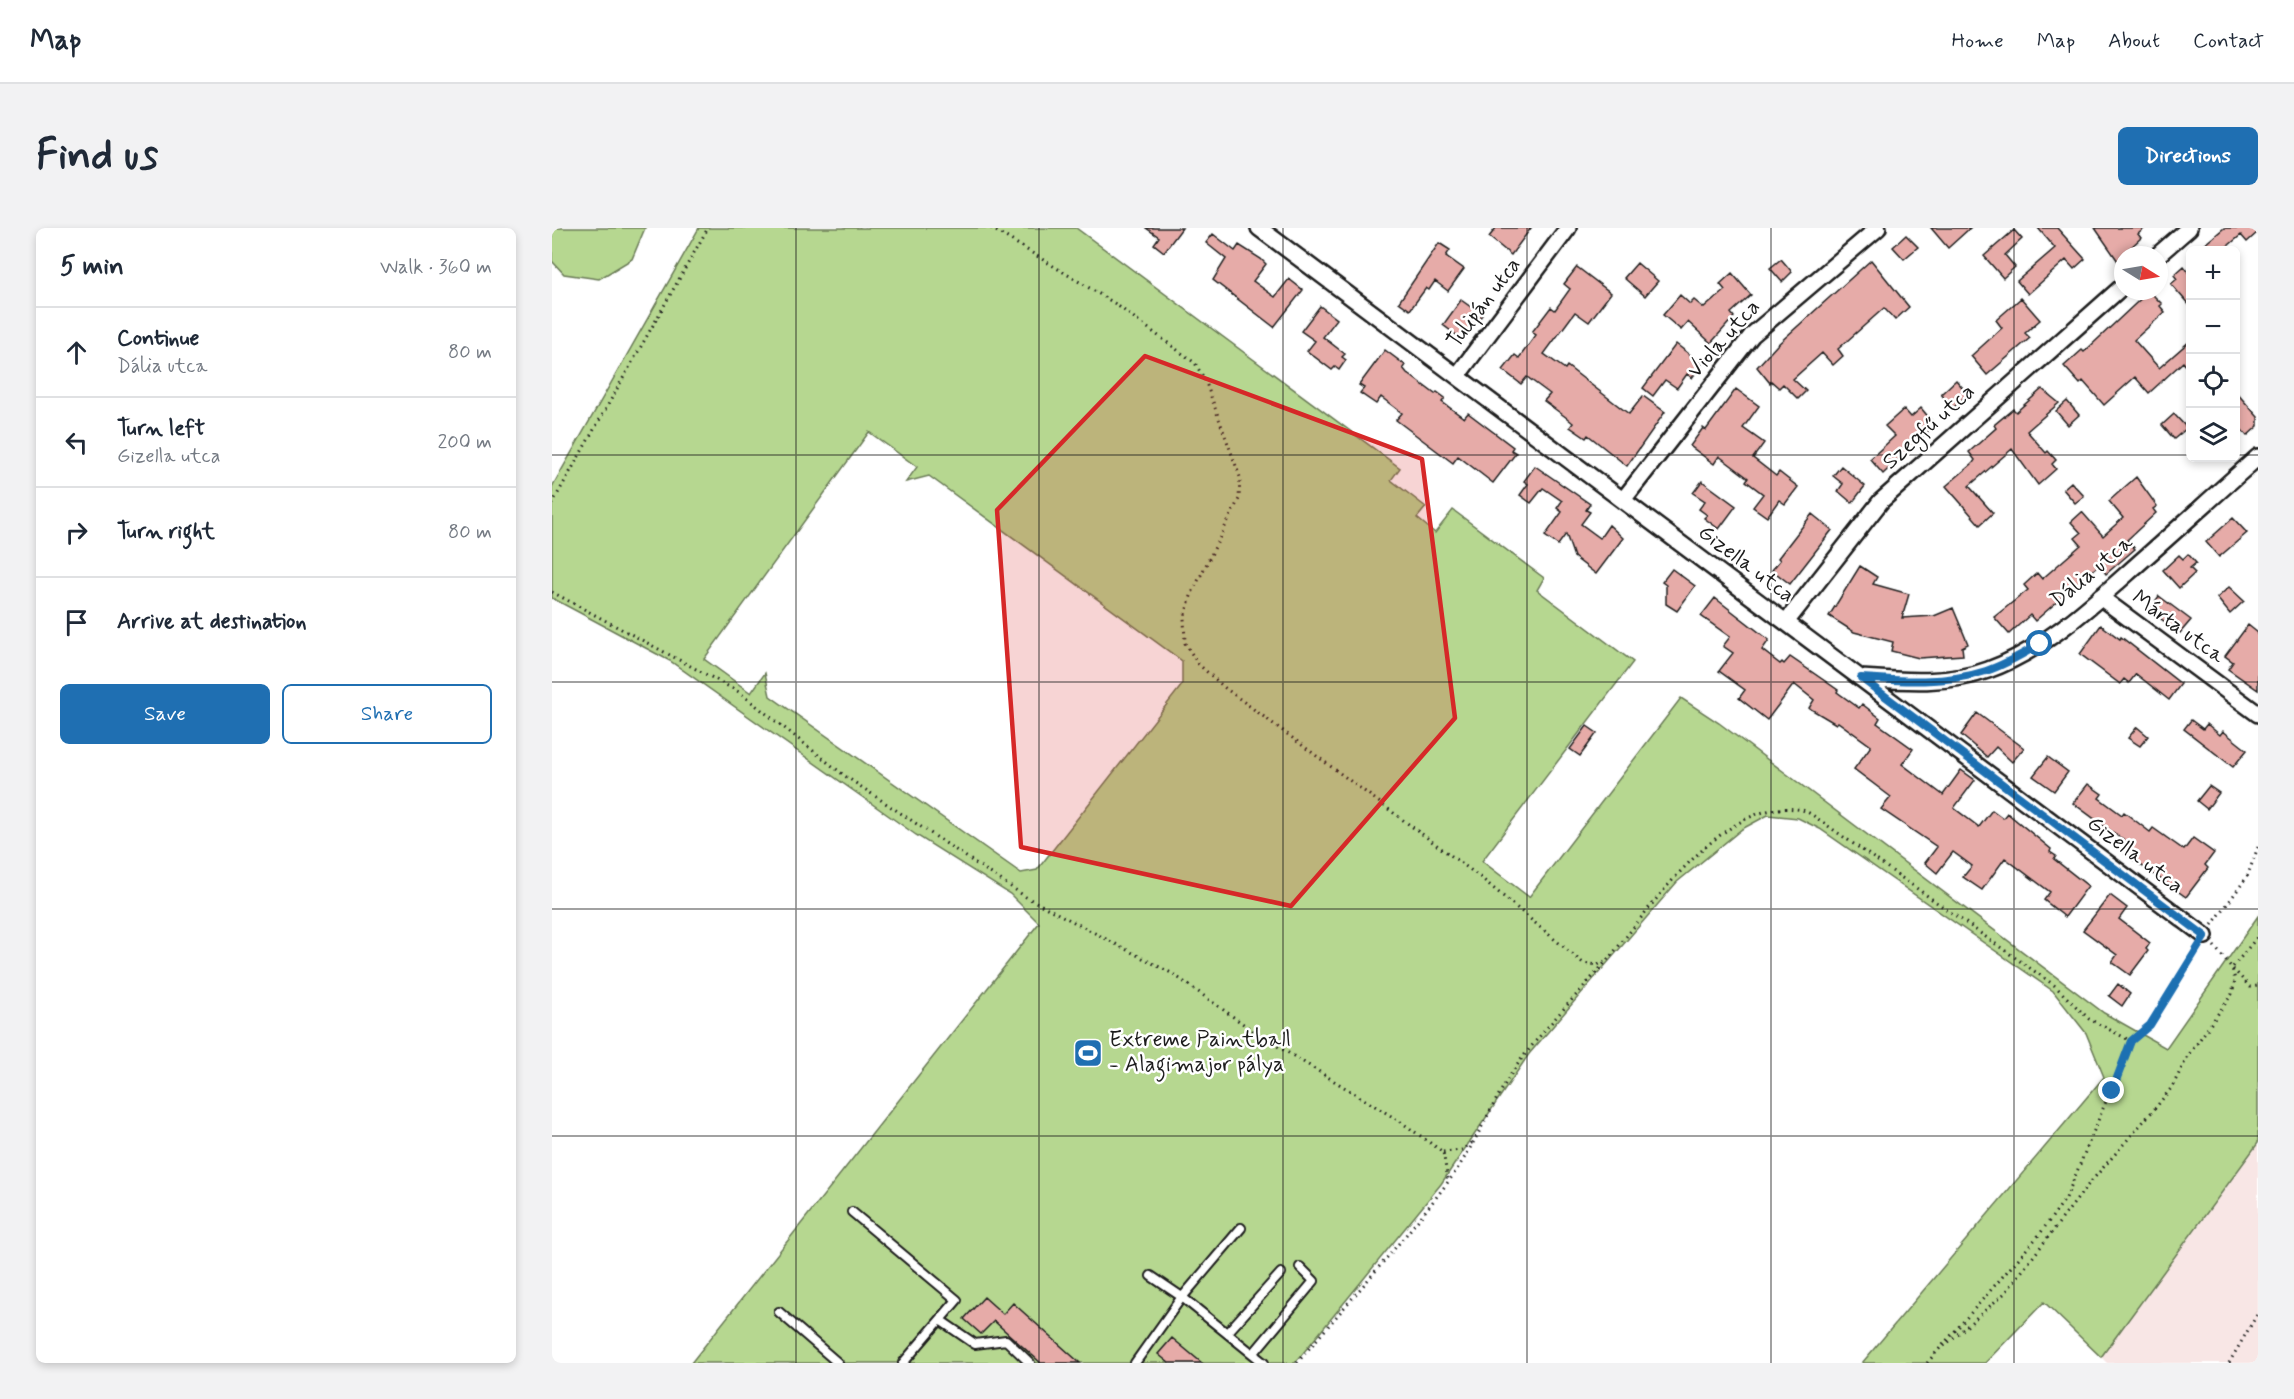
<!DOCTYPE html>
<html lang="en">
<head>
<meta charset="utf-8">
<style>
	body { margin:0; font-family:Mynerve,sans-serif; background:#f2f2f3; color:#1f2937 }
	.controls { position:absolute; right:18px; top:18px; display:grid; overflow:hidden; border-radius:9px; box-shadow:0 3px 9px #0003 }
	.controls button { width:54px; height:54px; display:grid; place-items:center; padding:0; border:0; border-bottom:2px solid #e0e1e3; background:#fff; color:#1f2937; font:30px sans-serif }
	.compass { position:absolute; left:1562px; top:18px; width:54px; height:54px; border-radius:50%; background:#fff; box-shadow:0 3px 9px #0003; rotate:101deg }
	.stop { position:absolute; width:18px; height:18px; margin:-14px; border:4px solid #1f6fb2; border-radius:50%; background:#fff }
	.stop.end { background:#1f6fb2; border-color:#fff; box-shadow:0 2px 6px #0008 }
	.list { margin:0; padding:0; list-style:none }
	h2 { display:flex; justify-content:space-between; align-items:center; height:78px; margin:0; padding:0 24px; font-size:26px }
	h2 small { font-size:20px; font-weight:400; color:#747a83 }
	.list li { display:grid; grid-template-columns:39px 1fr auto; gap:18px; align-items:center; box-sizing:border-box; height:90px; padding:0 24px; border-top:2px solid #e0e1e3 }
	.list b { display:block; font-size:22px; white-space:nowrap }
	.list p { margin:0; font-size:20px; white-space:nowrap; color:#747a83 }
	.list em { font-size:20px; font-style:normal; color:#747a83 }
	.actions { display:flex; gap:12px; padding:18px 24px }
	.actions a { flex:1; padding:14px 0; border:2px solid #1f6fb2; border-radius:9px; text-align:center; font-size:21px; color:#1f6fb2 }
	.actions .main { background:#1f6fb2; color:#fff }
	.icon { flex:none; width:33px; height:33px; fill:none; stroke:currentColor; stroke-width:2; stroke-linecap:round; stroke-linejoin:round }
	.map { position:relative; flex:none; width:1706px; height:1135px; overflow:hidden; border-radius:9px }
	header { display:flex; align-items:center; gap:36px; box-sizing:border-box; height:84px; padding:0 30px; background:#fff; border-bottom:2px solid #e0e1e3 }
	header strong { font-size:28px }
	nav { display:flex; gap:33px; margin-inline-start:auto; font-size:21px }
	.intro { display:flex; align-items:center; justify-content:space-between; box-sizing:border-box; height:144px; padding:0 36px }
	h1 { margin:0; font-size:42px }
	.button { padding:15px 27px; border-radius:9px; background:#1f6fb2; color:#fff; font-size:21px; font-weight:700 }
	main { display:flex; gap:36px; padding:0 36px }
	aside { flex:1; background:#fff; border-radius:9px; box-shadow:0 3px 9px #0003 }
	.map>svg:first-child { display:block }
	.built { fill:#f8e6e5 }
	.green { fill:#b6d790; stroke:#697a56; stroke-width:1.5; fill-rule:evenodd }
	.building { fill:#e6aba8; stroke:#1c1c1c; stroke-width:1.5 }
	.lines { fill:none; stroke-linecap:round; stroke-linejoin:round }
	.service-casing { stroke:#1c1c1c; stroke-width:12 }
	.minor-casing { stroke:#1c1c1c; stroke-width:20 }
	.path { stroke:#1c1c1c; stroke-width:3; stroke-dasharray:1.5 4.5; stroke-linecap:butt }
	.service { stroke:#fff; stroke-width:8 }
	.minor { stroke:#fff; stroke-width:15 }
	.route { stroke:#1f6fb2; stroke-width:8 }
	.marked { fill:#d62828; fill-opacity:0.2; stroke:#d62828; stroke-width:4.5; stroke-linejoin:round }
	.grid { fill:none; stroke:#1c1c1c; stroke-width:1.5; stroke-opacity:0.55 }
	.labels { text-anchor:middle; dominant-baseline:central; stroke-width:5; stroke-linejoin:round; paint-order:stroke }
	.street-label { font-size:22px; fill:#1c1c1c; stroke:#fff }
	.poi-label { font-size:22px; fill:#1c1c1c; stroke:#fff; text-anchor:start }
</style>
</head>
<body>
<header>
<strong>Map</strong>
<nav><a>Home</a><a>Map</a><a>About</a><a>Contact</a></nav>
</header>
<div class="intro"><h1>Find us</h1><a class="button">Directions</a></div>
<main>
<aside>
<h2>5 min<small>Walk · 360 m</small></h2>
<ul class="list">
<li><svg class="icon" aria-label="ahead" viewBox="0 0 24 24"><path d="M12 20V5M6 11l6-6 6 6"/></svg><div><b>Continue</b><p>Dália utca</p></div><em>80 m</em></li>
<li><svg class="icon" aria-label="left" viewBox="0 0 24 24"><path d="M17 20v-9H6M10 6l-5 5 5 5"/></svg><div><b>Turn left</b><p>Gizella utca</p></div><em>200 m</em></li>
<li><svg class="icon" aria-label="right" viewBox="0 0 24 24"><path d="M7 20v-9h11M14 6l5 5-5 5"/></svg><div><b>Turn right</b></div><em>80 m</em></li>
<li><svg class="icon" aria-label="arrive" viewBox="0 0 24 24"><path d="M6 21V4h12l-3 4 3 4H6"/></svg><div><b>Arrive at destination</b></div></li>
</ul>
<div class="actions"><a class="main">Save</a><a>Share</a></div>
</aside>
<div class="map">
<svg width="1706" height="1135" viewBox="0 0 1706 1135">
	<rect width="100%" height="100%" fill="#fff"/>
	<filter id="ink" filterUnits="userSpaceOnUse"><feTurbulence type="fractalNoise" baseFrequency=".0167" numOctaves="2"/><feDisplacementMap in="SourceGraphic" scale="12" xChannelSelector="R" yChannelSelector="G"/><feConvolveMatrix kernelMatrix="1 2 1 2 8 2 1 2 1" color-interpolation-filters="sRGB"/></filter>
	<g filter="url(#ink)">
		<path class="built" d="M1706,915v220h-151l-6,-6z"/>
		<path class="green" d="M0,0h93l-13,31 -33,20 -35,-5 -12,-13z
			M147,0h377l324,240 -9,12 35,27 -9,11 18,15 18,-23 91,68 -7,12 96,72 -151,199 47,36 152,-199 38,25 385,290 62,35 92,-132v227l-157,214 -57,-55 -59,61h-123l242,-286 -18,-44 -33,-42 -233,-162 -22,-11 -30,-3 -26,14 -65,53 -148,172 -88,130 -146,179h-604l348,-440 -29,-29 -94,-59 -246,-174 -118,-63v-111zM317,204l48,35 -11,15 23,-6 253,185v24l-145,185 -16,3 -251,-177 -5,-23 -14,20 -47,-34z"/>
		<path class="building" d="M594,0h36l-18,24 -10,-8 5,-7z
			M944,0h35l-20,27 -22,-18z
			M1379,0h39l-22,20z
			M1486,0h19l28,31 -11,10 -8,-9 -38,34 -11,-13 38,-33z
			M1543,0h50l-7,6 3,4 -14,13 3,3 -7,1 -3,9z
			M1672,0h34v4l-11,10 -6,-7 -18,15h-25z
			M1462,2l8,9 -17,16 10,12 -12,11 -19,-22z
			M661,6l22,17 4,-6 22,14 5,5 -13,17 22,16 14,-18 14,11 -29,37 -61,-47 13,-21 -20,-16z
			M1354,7l12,12 -14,12 -11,-12z
			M887,15l11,7 -4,6 18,13 -16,22 -13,-10 -6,9 -3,-2 -16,22 -11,-8z
			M1229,31l11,13 -10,10 -12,-14z
			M1319,32l38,47 -14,13 -11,-12 -46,41 5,7 -10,9 -11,-12 -29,26 13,12 -8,8 -15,-15 -4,4 -8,-7 -1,2 -13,-16 20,-22z
			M1085,35l21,18 -13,15 -21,-18z
			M1632,38l6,8v32l-19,-22 6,-5 -3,-4z
			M1025,39l34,26 -22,29 -14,-10 -31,42 21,15 2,-3 62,48 14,-18 22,16 -38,54 -39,-31 -2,3 -16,-11 3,-4 -6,-5 -23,-17 6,-7 -23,-17 -6,7 -18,-14 12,-15 4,3 17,-23 -4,-3 19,-25 4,3 15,-21 -6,-5z
			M1180,45l19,22 -20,18 3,4 -23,26 -23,-21 -7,8 -18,-15 17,-20 10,9 4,-4 10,8 21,-18 -5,-6z
			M1597,63l13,13 -2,2 5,6 -31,28 25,28 31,-27v30l-7,-9 -34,31 -14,-16 -31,28 -21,-24 -3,3 -16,-18 18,-16 2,2z
			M1469,70l19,22 -15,13 5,5 -43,37 -16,-19 31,-28 -6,-8z
			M909,72l21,15 -19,25 -20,-15z
			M768,78l17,13 -14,18 22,17 -3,3 4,3 -7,10 -4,-3 -3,3 -25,-19 8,-10 -14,-10z
			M1124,116l26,20 -10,14 -5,-4 -10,14 -12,-8 -12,16 -10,-8z
			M833,122l20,15 -2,3 4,5 28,21 2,-2 8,6 -3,4 22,16 4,-5 45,34 -2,3 5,3 -23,30 -35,-27 -5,7 -57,-43 6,-7 -21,-16 -5,7 -16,-11 4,-5 -5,-3z
			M1404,152l12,14 -15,14 -12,-14z
			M1184,161l23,17 -16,22 21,15 -11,15 23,18 3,-4 19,15 -13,17 -6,-4 -12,17 -14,-10 10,-13 -17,-13 2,-3 -29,-22 -5,8 -24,-18 13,-18 3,2z
			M1490,161l17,14 -32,28 19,22 2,-2 8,9 -4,4 4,5 -18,16 -26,-36 -43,37 24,27 -13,12 -34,-39 27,-23 2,-3 -6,-8 27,-24 -2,-3 19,-16 3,3z
			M1683,163l23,26v9l-11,10 -12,-14z
			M1515,173l12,14 -11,10 -12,-14z
			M1369,180l14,17 -52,49 -13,-15 25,-23 -10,-10 19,-17 7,8z
			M1622,186l13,14 -13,11 -12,-14z
			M983,238l55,38 -4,6 4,2 -9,12 19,14 9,-13 14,13 -27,36 -22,-17 -8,-23 -8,11 -13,-9 17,-24 -5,-4 5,-7 -19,-13 -12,15 -11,-8 8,-11 -4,-3z
			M1289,238l24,20 -13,17 -14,-12 5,-7 -10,-8z
			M1584,249l21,29 -4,3 3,4 -29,27 8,9 -29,25 -7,-9 -64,56 -5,-6 -21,19 -15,-17 34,-27 -4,-5 13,-12 5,6 39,-34 -6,-7 6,-5 -10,-11 11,-10 21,24 20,-18 -14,-17z
			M1150,253l34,25 -17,23 -15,-11 3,-3 -8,-6 6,-8 -12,-8z
			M1519,254l13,14 -9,7 -12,-14z
			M1260,286l20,16 -42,54 -18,-14 8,-10 -2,-2z
			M1681,290l14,15 -28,24 -13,-15z
			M1636,326l8,9 -6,5 5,5 -16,15 -16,-18 16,-15 4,4z
			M1308,338l17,11 -4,7 36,10 -7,24 32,-2 19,-8 15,36 -6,3 1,8 -44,3 -28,-7 2,-9 -39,-10 -25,-16z
			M1120,341l23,17 -18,25 -11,-7v-19l-4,-3z
			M1677,359l15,14 -14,13 -13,-16z
			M1607,368l32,24 -11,13 -31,-23z
			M1163,370l54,42 -7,10 18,14 2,-2 2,2 6,-7 48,33 -1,2 22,16 3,-4 18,14 -3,5 36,26 -11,15 41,31 18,-25 14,10 -21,28 25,19 13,-17 11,8 4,-5 44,36 -1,3 6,4 -2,3 34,27 -23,31 -21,-17 6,-8 -45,-34 -23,32 -19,-13 9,-11 -19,-14 -16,21 -12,-10 12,-16 -56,-38 10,-12 -37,-28 17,-23 -33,-24 -2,2 -27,-16 5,-8 -20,-16 -27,36 -28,-22 6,-8 -26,-19 14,-18 -10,-7 7,-9 -29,-21z
			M1549,397l19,14 1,-2 60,47 -12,16 -33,-26 -7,9 -5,-4 -4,5 -40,-30z
			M1696,397l10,8v57l-30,-21 5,-7 -8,-6z
			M1425,485l47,35 -12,14 -16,-15 -9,10 -26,-22z
			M1639,492l12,9 4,-5 13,11 3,-4 24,19 -14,17 -49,-38z
			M1035,498l10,7 -17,23 -10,-7z
			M1585,499l11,9 -8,10 -12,-8z
			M1496,529l20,15 -14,19 -21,-15z
			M1536,556l14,10 -3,4 23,17 2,-3 26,20 3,-4 31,22 9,-12 21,15 -9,12 3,3 -22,29 -61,-43 6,-8 -58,-43z
			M1657,558l10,7 -12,16 -10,-8z
			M1558,667l17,13 -8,11 31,24 -4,6 2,2 -18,24 -18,-13 5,-7 -34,-25z
			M1566,756l12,10 -8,12 -13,-10z
			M432,1069l19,17 10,-11 67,60h-39l-47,-42 -13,13 -17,-15z
			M620,1110l30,25h-33l-11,-9z"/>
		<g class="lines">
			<g class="service-casing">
				<path id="service" d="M300,984l105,88 -54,63
					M599,1048l31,21 82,66
					M227,1084l59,51
					M388,1092l35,24 31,-4 24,23
					M675,1105l54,-60
					M701,1126l61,-73 -14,-14
					M583,1135l44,-62 62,-73"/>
			</g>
			<g class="minor-casing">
				<path id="minor" d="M707,0l946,708
					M1606,27l31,-27
					M905,148l111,-148
					M1071,272l129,-165 126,-107
					M1548,369l158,117
					M1234,394l95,-121 242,-215
					M1309,450c41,3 87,7 127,-8 58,-21 105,-66 151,-107 40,-35 79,-71 119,-106"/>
			</g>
			<path class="path" d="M439,0l123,75 81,60 10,17 35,97 -1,22 -47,94 -8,25 1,25 13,21 27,24 255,189 103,86 15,2 6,-4
				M0,276l156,-276
				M0,364l187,100 106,84 181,121 147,77 83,59 145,89 42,30 5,28
				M1660,697l35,-48 11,-30
				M1662,718l18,22 26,-32
				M1681,741l17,18 8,-1
				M891,924l19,-2 11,-8
				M1392,1118l62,-54 82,-107 69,-79 15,-19 16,-31 44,-62 3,-14 -3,-12
				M745,1135c50,-60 104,-119 151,-181 29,-38 45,-84 72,-121 27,-36 60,-69 89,-103 42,-50 116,-164 193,-148 7,2 13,7 19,11l233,164 35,34 42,22
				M1375,1135l112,-128 27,-37 65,-157 19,-16 47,-77
				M1677,1135l29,-50"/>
			<use href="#service" class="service"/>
			<use href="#minor" class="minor"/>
		</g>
	</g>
	<g class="lines" filter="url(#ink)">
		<path class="route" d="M1488,416c-17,10 -35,21 -54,27 -40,13 -84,10 -125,7l344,258 -55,89 -19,16 -19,50"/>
	</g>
	<path class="marked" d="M593,128l277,103 33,259 -164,188 -270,-59 -24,-337z"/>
	<path class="grid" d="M244,0v1135M487,0v1135M731,0v1135M975,0v1135M1219,0v1135M1462,0v1135M0,227h1638M1684,227h22M0,454h1706M0,681h1706M0,908h1706"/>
	<defs>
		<g id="stadium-square" transform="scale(1.5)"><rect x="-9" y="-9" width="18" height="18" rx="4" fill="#1f6fb2" stroke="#fff"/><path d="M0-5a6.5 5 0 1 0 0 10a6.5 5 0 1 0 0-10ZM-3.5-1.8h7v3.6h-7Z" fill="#fff"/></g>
	</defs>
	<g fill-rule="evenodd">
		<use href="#stadium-square" x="536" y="825"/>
	</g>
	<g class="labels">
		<g class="street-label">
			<text transform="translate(932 75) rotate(-53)">Tulipán utca</text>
			<text transform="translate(1172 111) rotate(-48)">Viola utca</text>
			<text transform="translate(1377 199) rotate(-42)">Szegfű utca</text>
			<text transform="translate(1194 336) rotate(37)">Gizella utca</text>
			<text transform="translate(1540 344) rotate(-40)">Dália utca</text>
			<text transform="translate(1626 399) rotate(36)">Márta utca</text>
			<text transform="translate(1583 627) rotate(37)">Gizella utca</text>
		</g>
		<g class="poi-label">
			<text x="557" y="812">Extreme Paintball<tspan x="557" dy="25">- Alagimajor pálya</tspan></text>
		</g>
	</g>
</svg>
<div class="controls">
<button>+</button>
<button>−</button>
<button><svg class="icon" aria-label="locate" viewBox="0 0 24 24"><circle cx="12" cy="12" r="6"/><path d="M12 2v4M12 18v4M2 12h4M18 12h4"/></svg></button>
<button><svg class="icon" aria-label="layers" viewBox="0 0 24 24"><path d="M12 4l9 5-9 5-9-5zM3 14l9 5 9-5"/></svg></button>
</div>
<svg class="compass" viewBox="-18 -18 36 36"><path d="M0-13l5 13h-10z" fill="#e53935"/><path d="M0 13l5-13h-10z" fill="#747a83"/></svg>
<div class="stop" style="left:1488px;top:416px"></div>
<div class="stop end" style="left:1560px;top:863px"></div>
</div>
</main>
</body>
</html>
